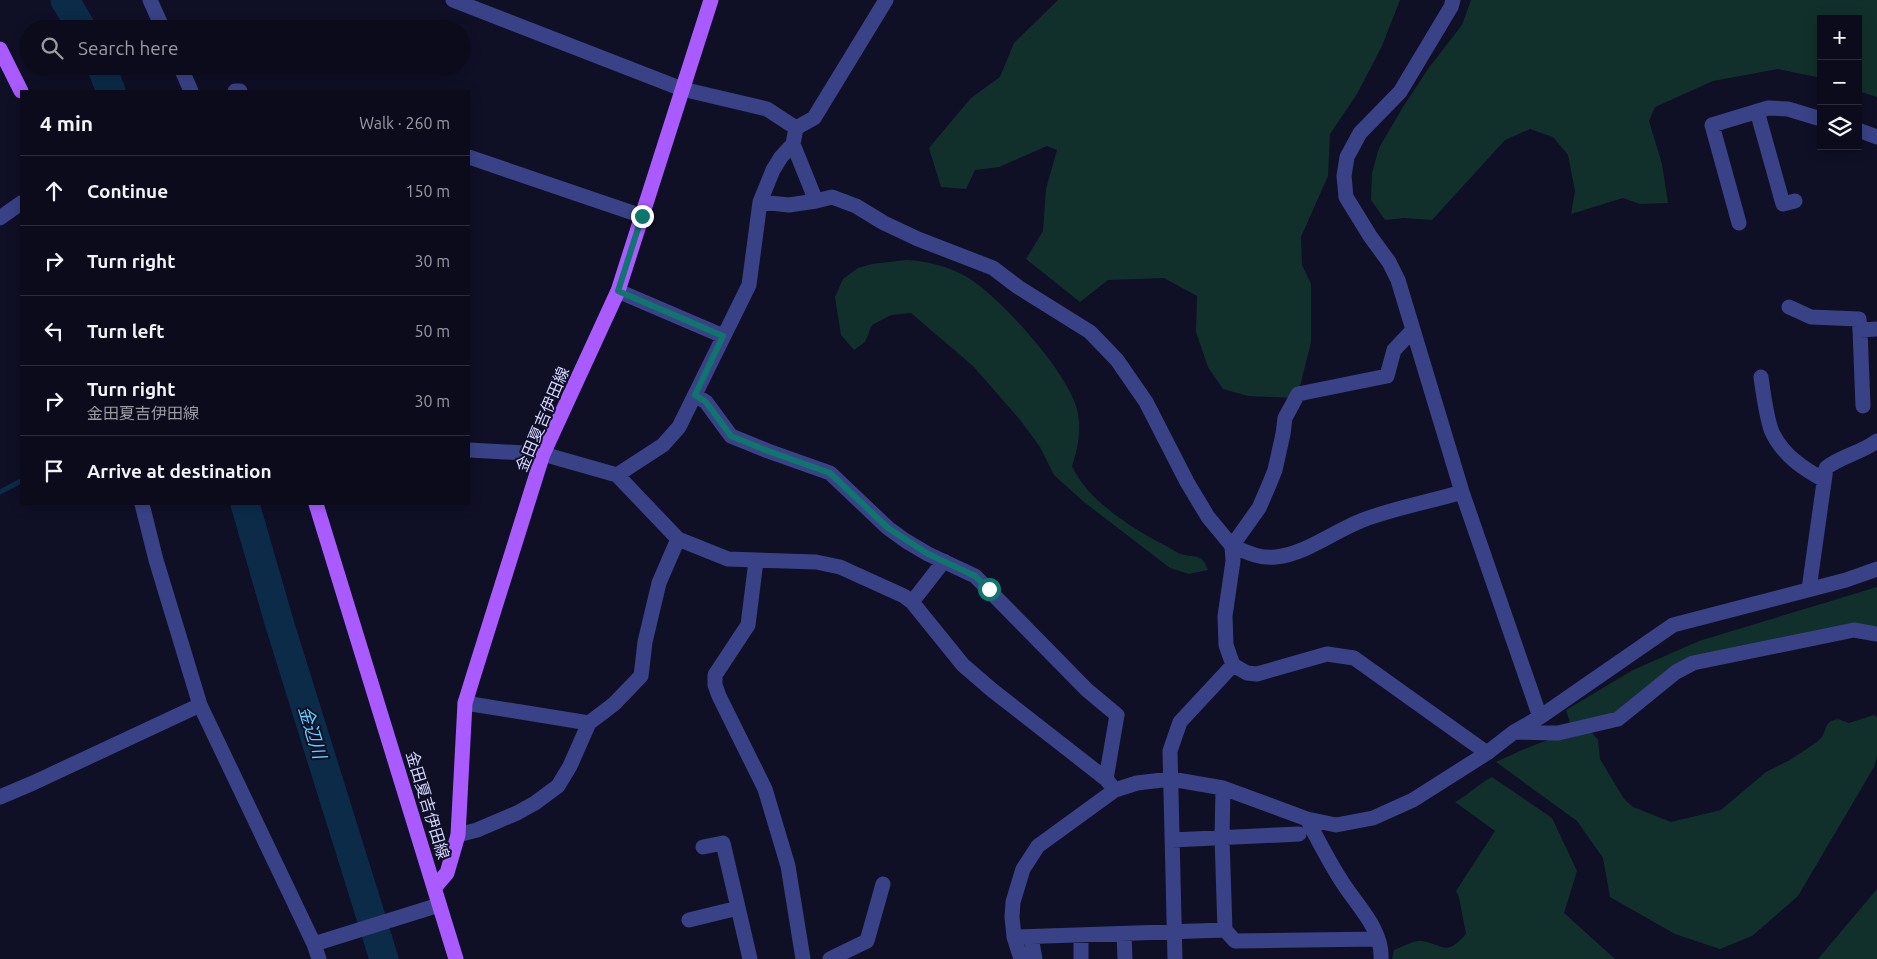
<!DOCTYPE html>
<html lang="en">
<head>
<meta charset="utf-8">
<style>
	body { margin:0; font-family:Ubuntu,"Noto Sans JP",sans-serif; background:#141425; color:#f1f3f6 }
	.controls { position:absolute; right:15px; top:15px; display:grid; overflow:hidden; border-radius:0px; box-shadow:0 2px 12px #0003 }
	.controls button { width:45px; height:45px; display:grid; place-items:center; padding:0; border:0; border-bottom:1px solid #2b2b3b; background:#0b0b1c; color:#f1f3f6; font:25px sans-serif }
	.stop { position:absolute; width:15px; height:15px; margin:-11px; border:4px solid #0f766e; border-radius:50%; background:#fff }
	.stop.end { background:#0f766e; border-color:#fff; box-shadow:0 1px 5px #0008 }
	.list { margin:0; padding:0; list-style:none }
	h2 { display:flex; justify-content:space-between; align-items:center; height:65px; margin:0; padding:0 20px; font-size:21px }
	h2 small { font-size:16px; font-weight:400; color:#9a9ba3 }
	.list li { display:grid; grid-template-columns:32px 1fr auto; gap:15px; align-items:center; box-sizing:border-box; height:70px; padding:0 20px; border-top:1px solid #2b2b3b }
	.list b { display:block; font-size:19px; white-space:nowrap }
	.list p { margin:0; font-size:16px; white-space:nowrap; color:#9a9ba3 }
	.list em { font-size:16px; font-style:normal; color:#9a9ba3 }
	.icon { flex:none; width:28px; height:28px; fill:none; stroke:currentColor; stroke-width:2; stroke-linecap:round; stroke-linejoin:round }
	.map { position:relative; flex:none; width:1877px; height:959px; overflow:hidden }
	.search { position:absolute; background:#0b0b1c; box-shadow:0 2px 12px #0003; left:20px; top:20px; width:450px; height:55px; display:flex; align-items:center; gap:12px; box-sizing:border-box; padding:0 18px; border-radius:28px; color:#9a9ba3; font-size:19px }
	.panel { position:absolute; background:#0b0b1c; box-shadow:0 2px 12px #0003; left:20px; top:90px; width:450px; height:415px; border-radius:0px }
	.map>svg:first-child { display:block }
	.green { fill:#12302b }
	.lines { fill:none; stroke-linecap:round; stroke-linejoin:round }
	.stream { stroke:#0b2b48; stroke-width:5 }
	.river { stroke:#0b2b48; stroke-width:29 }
	.minor { stroke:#394286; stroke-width:15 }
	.major { stroke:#a95bff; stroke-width:15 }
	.route { stroke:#0f766e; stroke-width:6 }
	.labels { text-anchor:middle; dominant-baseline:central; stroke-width:4; stroke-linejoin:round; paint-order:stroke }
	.street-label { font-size:16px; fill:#d4d5ff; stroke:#0f0f26 }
	.water-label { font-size:18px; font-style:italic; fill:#62ceff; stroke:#0f0f26 }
</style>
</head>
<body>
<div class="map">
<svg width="1877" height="959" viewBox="0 0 1877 959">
	<rect width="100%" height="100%" fill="#0f0f26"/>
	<path class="green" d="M1058,0h342l-18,46 -25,48 -27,40 -2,42 -27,61 1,28 9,19v58l-14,56 -49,-2 -25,-7 -15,-22 -12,-35 1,-36 -33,-18 -56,2 -28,22 -54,-43 17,-28 3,-42 11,-39 -10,-4 -48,21 -24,3 -9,19 -25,-2 -12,-39 42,-50 29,-21 14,-34z
		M1471,0h406v97l-19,-6v-72h-37v59l-43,-9 -65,12 -58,26 -6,14 13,43 6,39 -28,1 -17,-6 -52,16 4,-23 -7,-36 -15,-18 -23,-8 -25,11 -73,80 -28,-2 -19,2 -14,-20 1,-27 7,-25 24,-41 25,-38 34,-44z
		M906,260c20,1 42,6 59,16 33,18 100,94 111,130 6,20 3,40 -4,60 15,35 63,64 96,81 4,2 9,6 13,7 16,5 20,-2 27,16l-19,4 -19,-6 -86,-66 -30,-27 -14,-28 -19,-26 -48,-55 -62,-53 -20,2 -19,10 -7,17 -11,8 -13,-15 -6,-38 8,-18 15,-11 14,-4z
		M1877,587v41l-186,32 -72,52 -49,11 -4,-13 67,-40 66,-29z
		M1874,715l3,2v39l-3,11 -76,129 -46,40 -32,13 -45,-15 -65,-37 -7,-39 -26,-37 -81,-59c29,-14 62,-28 94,-32l8,10 2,19 24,40 9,8 38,15 50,-12 45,-38 24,-12 27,-18 5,-5 5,-12 4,-4 7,-2 11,4z
		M1492,777l60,41 25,53 -13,42 51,46h-223l2,-9c8,-3 19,-10 27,-9 23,3 24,17 45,-7l-7,-37 -3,-6 39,-60 -40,-29c14,-7 23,-18 37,-25z
		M1877,889v70h-59z"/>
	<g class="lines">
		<path class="stream" d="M0,492l21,-11"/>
		<path class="river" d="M65,0l17,29
			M101,66l10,25
			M245,504l34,118 105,337"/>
		<path class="minor" d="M150,0l13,29
			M453,0l229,89 85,20 29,19
			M1453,0l-2,7 -51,85 -40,41 -13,24 -3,19 2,21 24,39 19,26 9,18 64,212 78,225
			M180,66l11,25
			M235,91h5
			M1757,111l26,93 12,-3
			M1858,130l19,7
			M793,144l23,57 16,-4 24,9 28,17 34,16 75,29 25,19 72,45 27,28 29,42 41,80 21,35 24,29 1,15 -8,55 1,29 7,20 14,8 10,1 70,-20 27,4 133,95
			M469,157l173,59
			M760,202l29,3 27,-4
			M0,218l21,-15
			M1739,223l-27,-98 56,-17 20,1 33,10
			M618,291l105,45
			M1789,307l22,10 48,2 1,11
			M1413,330l-19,20 -7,26 -89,18 -13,24 -2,16 -8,36 -6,15 -10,23 -27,38c14,6 28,13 44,11 30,-3 58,-26 87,-37 32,-12 66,-18 99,-28
			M1761,377c2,14 6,46 12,57 11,22 31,35 51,46
			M695,395l11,7 25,34 37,15 62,22 58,55 18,13 22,13 47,22 112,114 30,25 -11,64
			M1863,406l-3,-76 17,-1
			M469,450l74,4 74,21 61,64 50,20 88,3 24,5 64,29 8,6 51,63 29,25 114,89 9,11
			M617,475l46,-30 16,-18 70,-142 11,-83 13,-32 8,-13 12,-13 3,-16 18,-10 72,-118
			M142,504l14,56 44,145 114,239 5,15
			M756,561l-8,64 -33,50v10l4,11 46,93 23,77 15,93
			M1809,589l17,-121c15,-12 35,-15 51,-27
			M912,602l32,-41
			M465,703l124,20
			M1514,732l44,1 60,-14 58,-47 17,-9 161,-33 23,4
			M1223,788l-1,50 3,92
			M0,797l33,-14 167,-78
			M1307,819c10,19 20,39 32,58 15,26 44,51 42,82
			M458,835l19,-5 40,-17 18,-10 23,-17 12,-20 19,-43 25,-19 27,-28 4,-34 14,-59 19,-44
			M1172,840l127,-6
			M703,847l20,-4 27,116
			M689,920l49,-12
			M1124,934l1,25
			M1081,935v24
			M1014,937l211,-7 10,11 143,-2
			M1031,937l4,22
			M314,944l125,-39
			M830,959l37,-18 16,-57
			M1021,959l-7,-22 -2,-20 1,-15 10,-33 15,-23 77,-56 22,-7 34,-4 52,9 84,31 29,6 37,-7 40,-18 74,-47 27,-21 26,-15 133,-92 173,-45 31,-11
			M1175,959l-5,-208 10,-29 53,-57"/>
		<path class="major" d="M0,49l21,42
			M316,504l140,455
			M435,887l12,-14 11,-38 7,-132 9,-29 69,-220 75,-163 93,-291"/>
	</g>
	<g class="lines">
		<path class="route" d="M642,216l-24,75 105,45 -28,59 11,7 25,34 37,15 62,22 58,55 40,26 47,22 14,13"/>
	</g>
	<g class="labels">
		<g class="street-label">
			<text transform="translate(542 419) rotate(-67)">金田夏吉伊田線</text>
			<text transform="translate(428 805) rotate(73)">金田夏吉伊田線</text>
		</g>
		<g class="water-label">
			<text transform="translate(313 732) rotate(73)">金辺川</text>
		</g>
	</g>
</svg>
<div class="controls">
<button>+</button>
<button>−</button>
<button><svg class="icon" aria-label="layers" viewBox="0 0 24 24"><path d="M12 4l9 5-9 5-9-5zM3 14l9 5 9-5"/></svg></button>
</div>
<div class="stop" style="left:989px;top:589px"></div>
<div class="stop end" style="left:642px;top:216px"></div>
<div class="search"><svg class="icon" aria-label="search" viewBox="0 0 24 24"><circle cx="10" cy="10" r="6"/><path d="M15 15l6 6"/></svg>Search here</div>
<section class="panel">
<h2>4 min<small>Walk · 260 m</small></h2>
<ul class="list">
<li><svg class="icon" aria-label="ahead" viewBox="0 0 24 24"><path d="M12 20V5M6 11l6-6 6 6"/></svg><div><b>Continue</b></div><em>150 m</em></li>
<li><svg class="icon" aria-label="right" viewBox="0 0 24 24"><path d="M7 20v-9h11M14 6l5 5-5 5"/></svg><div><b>Turn right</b></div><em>30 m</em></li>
<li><svg class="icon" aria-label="left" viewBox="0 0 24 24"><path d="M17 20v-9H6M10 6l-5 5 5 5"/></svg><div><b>Turn left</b></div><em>50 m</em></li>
<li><svg class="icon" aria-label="right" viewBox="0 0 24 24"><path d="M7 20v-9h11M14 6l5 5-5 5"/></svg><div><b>Turn right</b><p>金田夏吉伊田線</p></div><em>30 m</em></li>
<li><svg class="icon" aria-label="arrive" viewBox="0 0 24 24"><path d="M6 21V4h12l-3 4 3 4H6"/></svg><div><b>Arrive at destination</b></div></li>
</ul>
</section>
</div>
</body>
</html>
